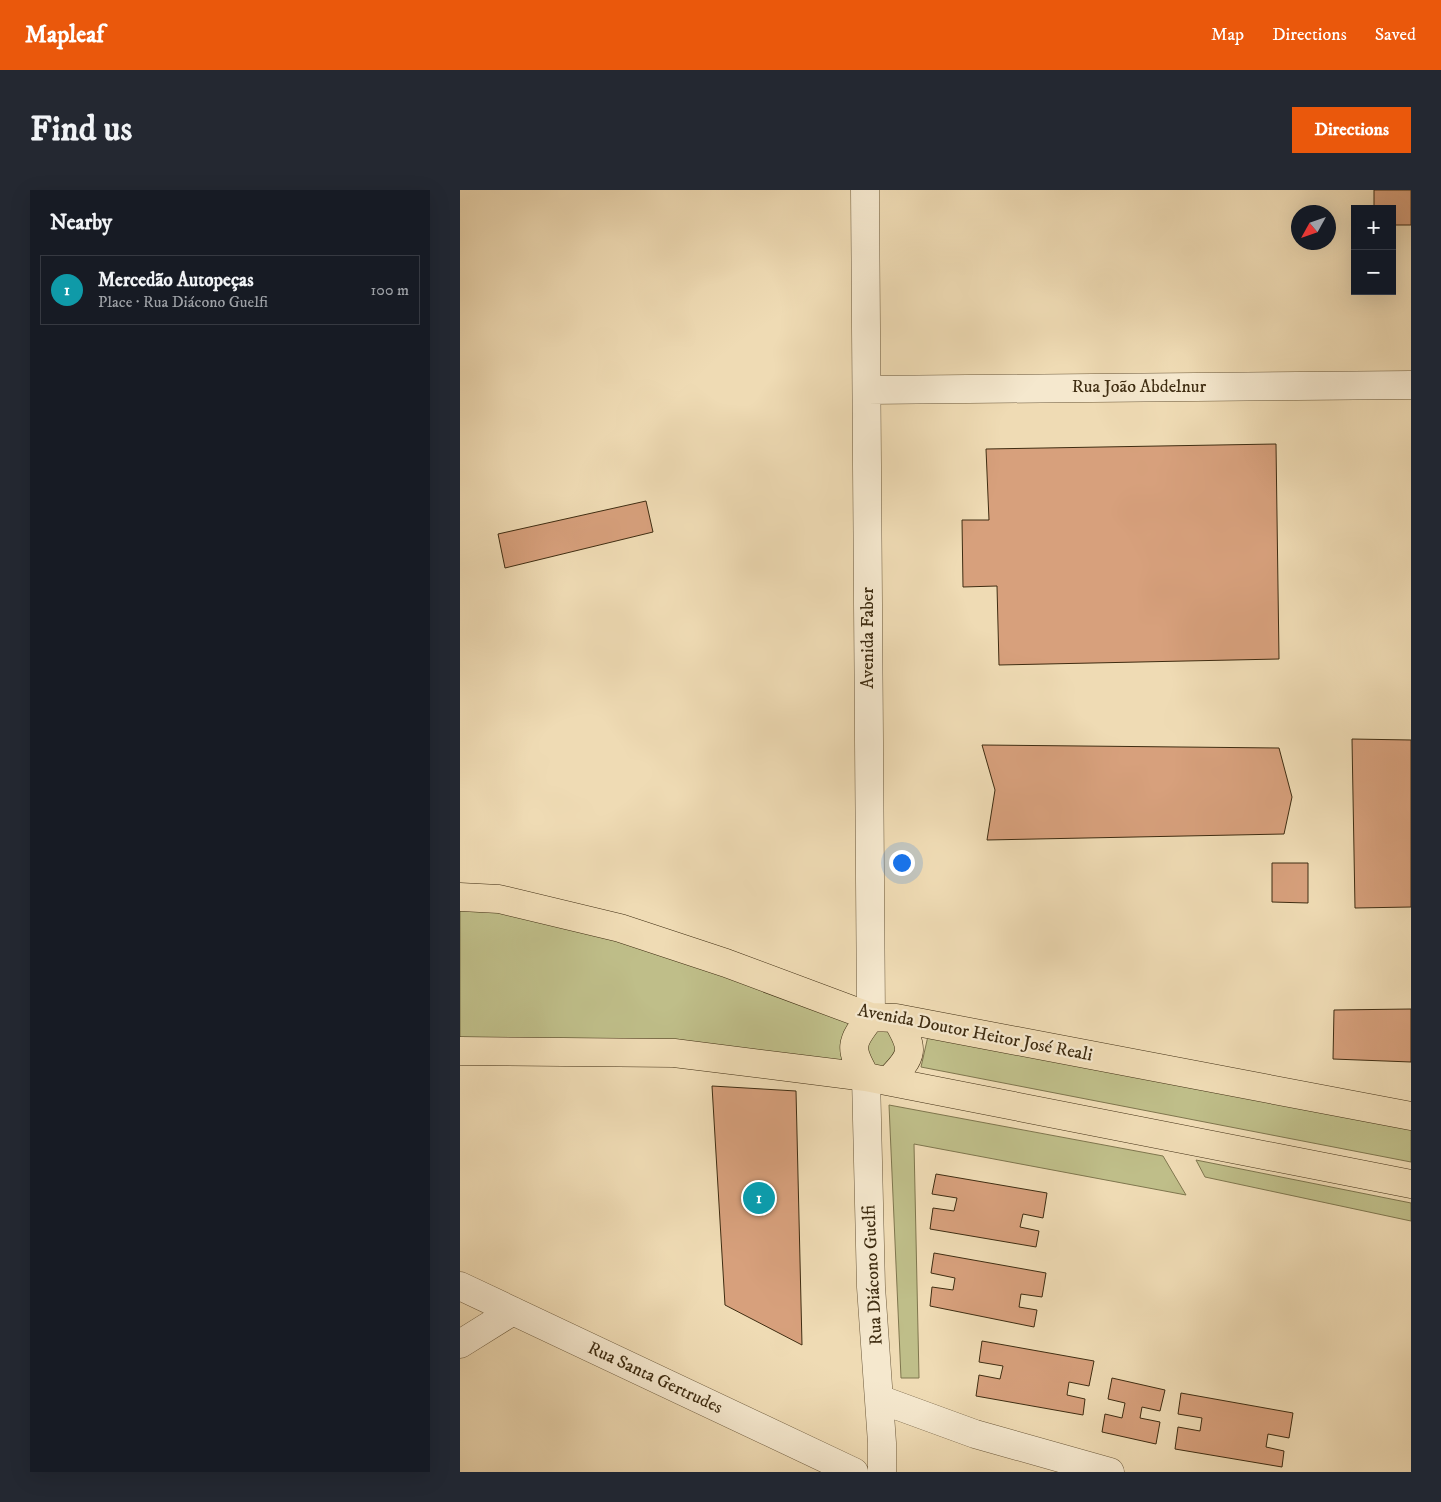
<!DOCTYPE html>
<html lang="en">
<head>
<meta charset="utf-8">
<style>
	body { margin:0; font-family:"IM FELL DW Pica",serif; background:#242831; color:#f1f3f6 }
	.controls { position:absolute; right:15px; top:15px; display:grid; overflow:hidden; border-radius:0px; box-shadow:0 5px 20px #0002 }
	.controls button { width:45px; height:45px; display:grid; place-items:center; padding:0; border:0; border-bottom:1px solid #363941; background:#171b24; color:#f1f3f6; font:25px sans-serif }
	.compass { position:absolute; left:831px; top:15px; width:45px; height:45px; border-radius:50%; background:#171b24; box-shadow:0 5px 20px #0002; rotate:230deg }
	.you { position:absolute; left:441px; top:672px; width:18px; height:18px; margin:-12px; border:4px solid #fff; border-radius:50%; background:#1a73e8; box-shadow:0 0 0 8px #1a73e833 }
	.badge { display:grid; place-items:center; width:32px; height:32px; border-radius:50%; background:#ea580c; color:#fff; font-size:16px; font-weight:700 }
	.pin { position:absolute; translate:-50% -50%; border:2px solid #fff; box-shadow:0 1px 5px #0006 }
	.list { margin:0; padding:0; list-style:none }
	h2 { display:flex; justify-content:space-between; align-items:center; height:65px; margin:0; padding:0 20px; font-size:21px }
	h2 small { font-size:16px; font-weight:400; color:#9ea1a6 }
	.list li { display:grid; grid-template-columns:32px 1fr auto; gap:15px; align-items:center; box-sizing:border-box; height:70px; margin:0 10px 10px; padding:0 10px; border:1px solid #363941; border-radius:0px }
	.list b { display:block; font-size:19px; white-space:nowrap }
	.list p { margin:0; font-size:16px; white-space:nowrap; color:#9ea1a6 }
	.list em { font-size:16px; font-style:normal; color:#9ea1a6 }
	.map { position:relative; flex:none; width:951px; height:1282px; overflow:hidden; border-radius:0px }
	header { display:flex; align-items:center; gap:30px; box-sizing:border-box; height:70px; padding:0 25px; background:#ea580c; color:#fff }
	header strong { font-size:24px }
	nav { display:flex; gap:28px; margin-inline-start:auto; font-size:18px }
	.intro { display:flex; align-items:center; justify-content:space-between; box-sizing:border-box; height:120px; padding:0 30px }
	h1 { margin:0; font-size:35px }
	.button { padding:12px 22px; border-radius:0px; background:#ea580c; color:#fff; font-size:18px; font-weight:700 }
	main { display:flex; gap:30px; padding:0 30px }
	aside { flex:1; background:#171b24; border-radius:0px; box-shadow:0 5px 20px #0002 }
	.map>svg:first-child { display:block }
	.green { fill:#bfbe89; stroke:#7f764e }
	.building { fill:#d7a07c; stroke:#3f2d12 }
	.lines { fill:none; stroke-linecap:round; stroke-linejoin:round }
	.minor-casing { stroke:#6b583a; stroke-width:29 }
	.major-casing { stroke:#3f2d12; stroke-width:29 }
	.minor { stroke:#f5e8ce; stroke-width:28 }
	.major { stroke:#efdbb4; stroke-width:28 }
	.labels { text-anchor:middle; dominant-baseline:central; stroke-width:4.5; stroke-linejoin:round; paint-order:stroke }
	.street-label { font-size:18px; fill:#3f2d12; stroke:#f5e8ce }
</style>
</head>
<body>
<header>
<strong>Mapleaf</strong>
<nav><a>Map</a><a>Directions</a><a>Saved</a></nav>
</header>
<div class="intro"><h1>Find us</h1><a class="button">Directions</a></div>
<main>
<aside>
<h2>Nearby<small></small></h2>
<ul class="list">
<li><span class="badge" style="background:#0f9aa8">1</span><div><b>Mercedão Autopeças</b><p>Place · Rua Diácono Guelfi</p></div><em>100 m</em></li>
</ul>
</aside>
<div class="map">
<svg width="951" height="1282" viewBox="0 0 951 1282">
	<rect width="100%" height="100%" fill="#efdbb4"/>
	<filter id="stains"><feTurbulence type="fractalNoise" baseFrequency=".004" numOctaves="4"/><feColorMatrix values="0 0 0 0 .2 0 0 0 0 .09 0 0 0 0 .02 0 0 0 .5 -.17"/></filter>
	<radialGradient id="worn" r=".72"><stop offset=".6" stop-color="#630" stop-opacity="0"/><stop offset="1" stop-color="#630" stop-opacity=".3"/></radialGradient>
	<path class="green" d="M0,711l38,1 368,116 -7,54 -399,-25z
		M416,834l25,15 -15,32 -18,-6 -5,-27z
		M468,846l483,93v33l-490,-95z
		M429,915l274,51 23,39 -272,-51 5,234h-18z
		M736,970l215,43v18l-206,-44z"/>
	<path class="building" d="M914,0h37v35h-19v-16h-18z
		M816,254l3,215 -280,6 -2,-79 -34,1 -1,-67h27l-3,-71z
		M186,311l7,31 -148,36 -7,-34z
		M892,549l59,1v167l-56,1z
		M522,555l297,3 13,49 -8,37 -297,6 8,-50z
		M812,673h36v40l-36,-1z
		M951,819v53l-78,-3 1,-49z
		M252,896l84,5 6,254 -77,-40z
		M476,984l111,19 -4,25 -20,-4 -3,13 19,4 -3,16 -106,-18 3,-21 21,3 3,-13 -25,-4z
		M474,1063l112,20 -4,24 -21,-3 -2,13 18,3 -3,17 -104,-21 2,-19 21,3 2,-12 -24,-5z
		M522,1151l112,20 -5,25 -20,-4 -2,13 18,4 -2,16 -107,-19 3,-21 21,4 3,-13 -24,-4z
		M652,1188l53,12 -5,21 -18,-4 -2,11 20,4 -4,22 -54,-12 3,-18 17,4 3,-15 -17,-4z
		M721,1203l112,20 -4,25 -21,-4 -2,13 18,4 -2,16 -107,-18 3,-22 22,4 2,-13 -24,-4z"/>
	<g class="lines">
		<g class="minor-casing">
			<path id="minor" d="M405,0l6,827
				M407,200l544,-5
				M406,887l5,210 11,156v29
				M0,1096l394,186
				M0,1154l53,-33
				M419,1209l96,35 135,38"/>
		</g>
		<g class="major-casing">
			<path id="major" d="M0,707l39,2 121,29 106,35 145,54 25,1 515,98
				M0,861l214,2 192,24 545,107
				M406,887c-17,-29 -16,-34 5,-60
				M428,891c26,-26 27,-31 8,-63"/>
		</g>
		<use href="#minor" class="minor"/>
		<use href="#major" class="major"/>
	</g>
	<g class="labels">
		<g class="street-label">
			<text x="679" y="197">Rua João Abdelnur</text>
			<text transform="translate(408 448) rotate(-90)">Avenida Faber</text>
			<text transform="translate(515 843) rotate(11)">Avenida Doutor Heitor José Reali</text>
			<text transform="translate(413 1085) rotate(-93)">Rua Diácono Guelfi</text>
			<text transform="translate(195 1188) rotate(25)">Rua Santa Gertrudes</text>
		</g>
	</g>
	<rect width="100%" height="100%" filter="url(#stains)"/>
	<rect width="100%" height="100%" fill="url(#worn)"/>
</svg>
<div class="controls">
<button>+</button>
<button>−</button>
</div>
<svg class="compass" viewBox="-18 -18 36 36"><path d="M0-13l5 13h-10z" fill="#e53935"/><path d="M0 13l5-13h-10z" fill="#9ea1a6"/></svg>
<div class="you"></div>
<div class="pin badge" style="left:299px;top:1008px;background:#0f9aa8">1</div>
</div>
</main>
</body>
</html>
